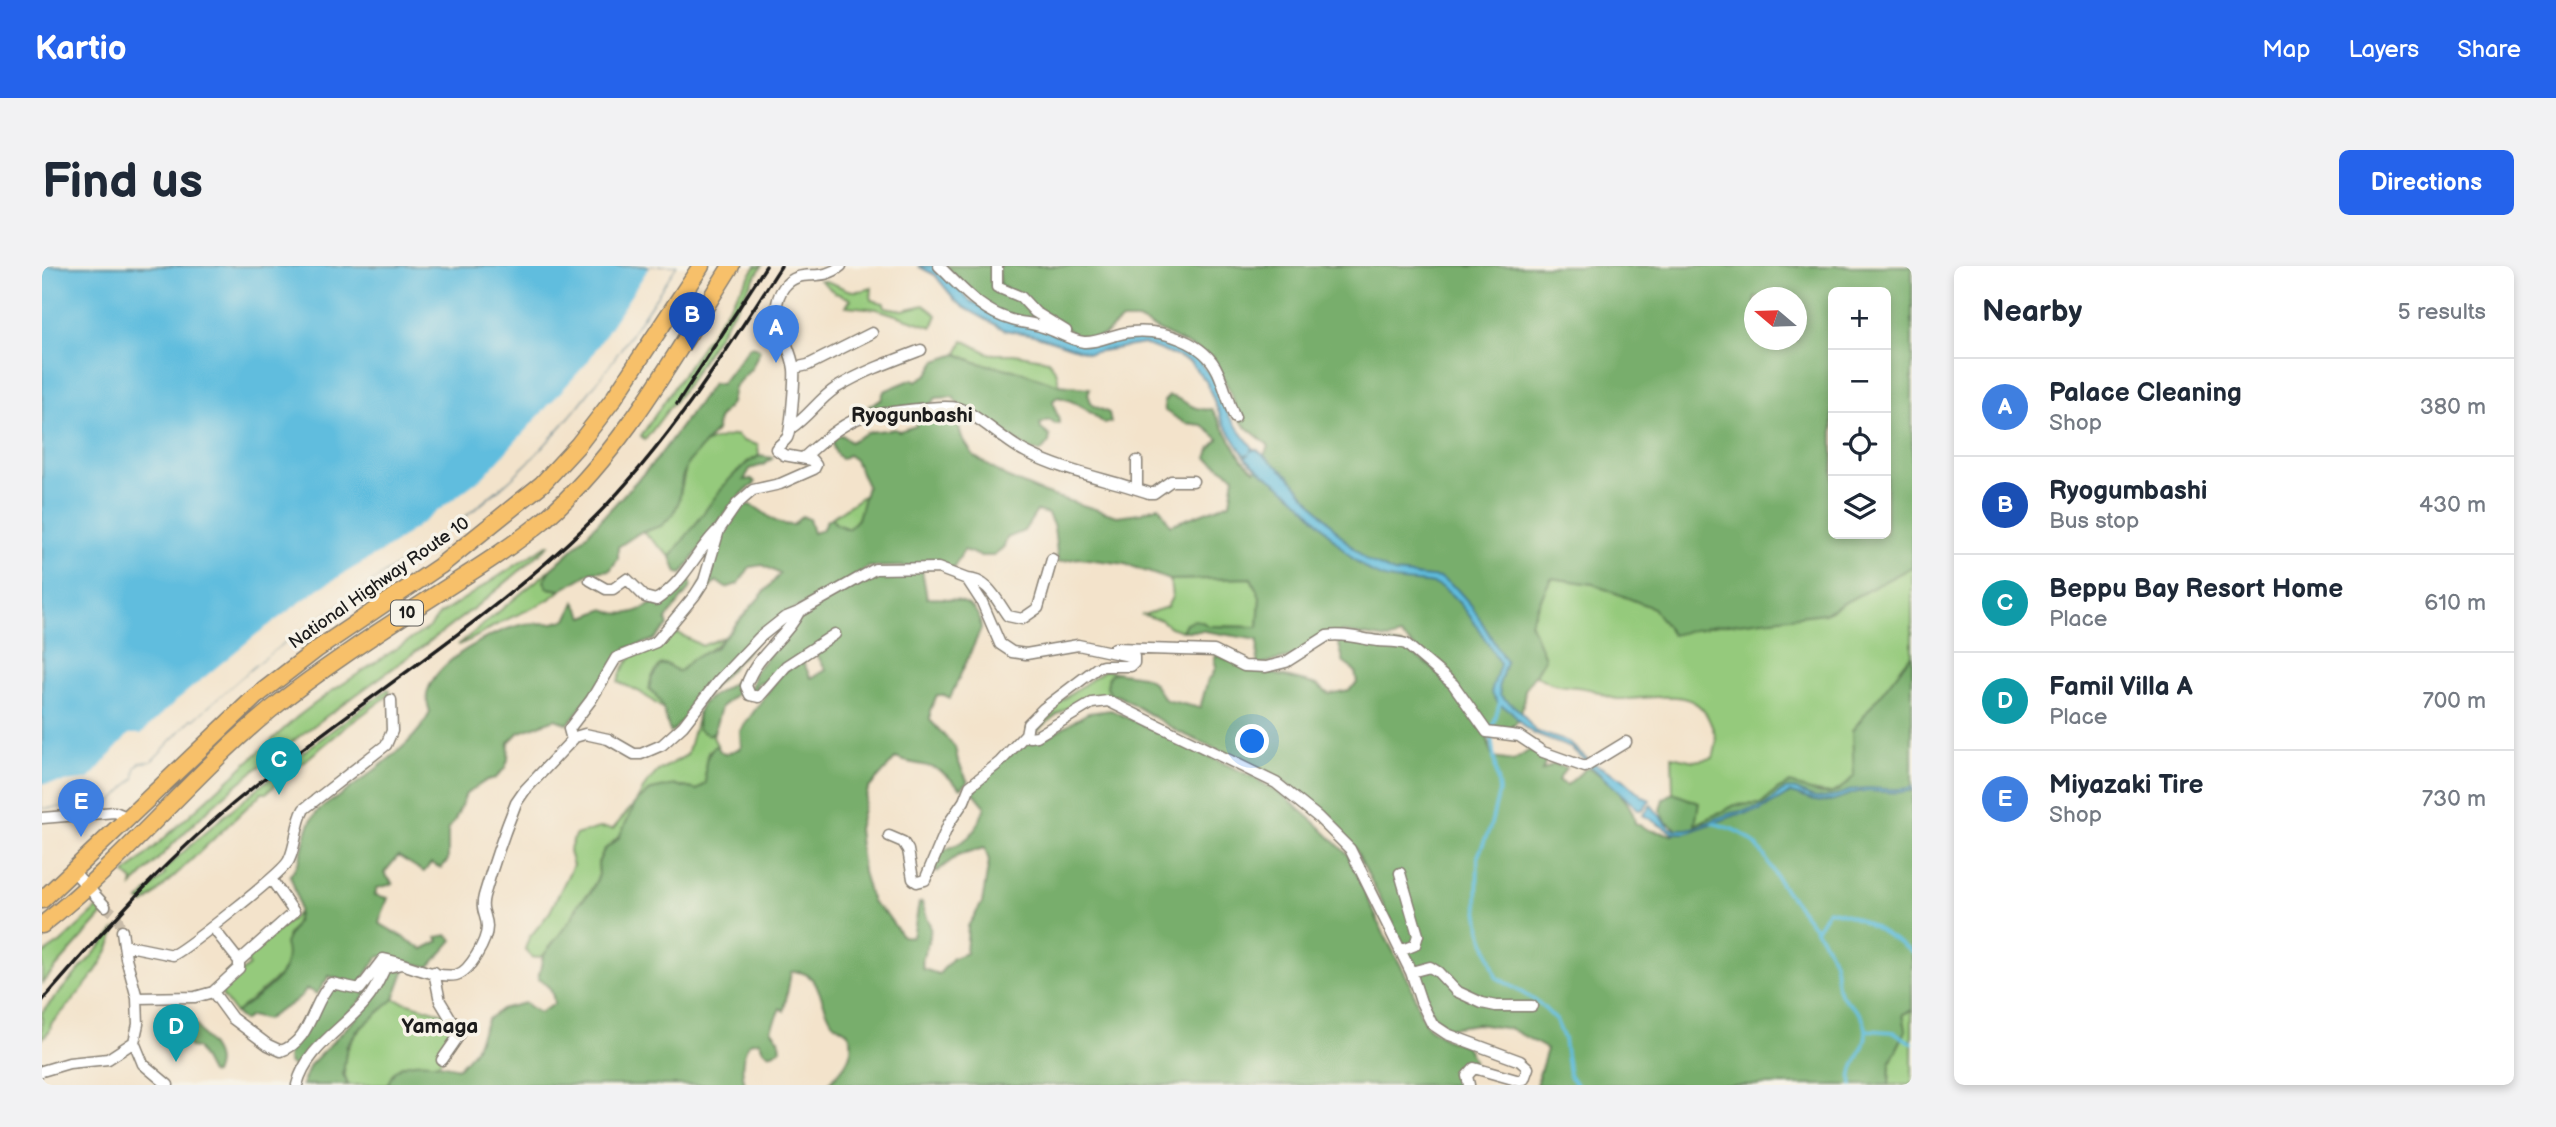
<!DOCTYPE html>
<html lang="en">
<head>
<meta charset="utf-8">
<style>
	body { margin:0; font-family:"Balsamiq Sans",sans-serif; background:#f2f2f3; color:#1f2937 }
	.controls { position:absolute; right:21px; top:21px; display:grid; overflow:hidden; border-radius:10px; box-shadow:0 4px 10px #0003 }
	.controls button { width:63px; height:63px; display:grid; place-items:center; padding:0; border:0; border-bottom:2px solid #e0e1e3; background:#fff; color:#1f2937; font:35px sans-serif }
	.compass { position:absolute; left:1702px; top:21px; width:63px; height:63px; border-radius:50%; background:#fff; box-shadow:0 4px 10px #0003; rotate:289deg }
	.you { position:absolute; left:1211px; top:476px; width:24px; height:24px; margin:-18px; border:5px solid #fff; border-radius:50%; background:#1a73e8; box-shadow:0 0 0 10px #1a73e833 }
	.badge { display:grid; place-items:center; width:46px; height:46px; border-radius:50%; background:#2563eb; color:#fff; font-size:23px; font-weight:700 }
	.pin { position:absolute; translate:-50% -58px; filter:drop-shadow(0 2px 4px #0008) }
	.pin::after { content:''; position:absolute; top:37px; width:24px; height:21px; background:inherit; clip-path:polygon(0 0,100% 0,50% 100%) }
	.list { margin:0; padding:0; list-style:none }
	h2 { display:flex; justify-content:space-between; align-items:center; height:91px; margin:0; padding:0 28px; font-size:30px }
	h2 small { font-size:23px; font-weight:400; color:#747a83 }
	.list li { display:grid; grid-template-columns:46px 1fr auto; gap:21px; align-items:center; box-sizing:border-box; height:98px; padding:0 28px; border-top:2px solid #e0e1e3 }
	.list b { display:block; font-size:26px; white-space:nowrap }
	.list p { margin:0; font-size:23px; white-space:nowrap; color:#747a83 }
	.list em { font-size:23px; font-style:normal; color:#747a83 }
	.icon { flex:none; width:38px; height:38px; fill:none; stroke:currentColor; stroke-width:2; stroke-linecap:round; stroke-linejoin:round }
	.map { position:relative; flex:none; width:1870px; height:819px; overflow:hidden; border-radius:10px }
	header { display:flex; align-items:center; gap:42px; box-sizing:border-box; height:98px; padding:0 35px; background:#2563eb; color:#fff }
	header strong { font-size:33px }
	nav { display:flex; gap:38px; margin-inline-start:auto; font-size:24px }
	.intro { display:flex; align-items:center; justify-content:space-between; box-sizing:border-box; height:168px; padding:0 42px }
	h1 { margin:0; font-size:49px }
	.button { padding:18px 32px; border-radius:10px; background:#2563eb; color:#fff; font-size:24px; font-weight:700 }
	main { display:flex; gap:42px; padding:0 42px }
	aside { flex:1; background:#fff; border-radius:10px; box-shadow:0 4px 10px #0003 }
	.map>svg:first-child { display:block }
	.green { fill:#95ca7c; stroke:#58734c; stroke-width:2 }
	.forest { fill:#78ae6c; stroke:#4a6544; stroke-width:2; fill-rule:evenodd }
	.water { fill:#60bdde; stroke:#3e6c7d; stroke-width:2 }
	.pier { fill:#f3e3cb }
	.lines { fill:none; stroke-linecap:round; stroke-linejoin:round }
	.stream { stroke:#60bdde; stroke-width:3.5 }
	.minor-tunnel { stroke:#c8bba8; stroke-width:10; stroke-dasharray:10 5; stroke-linecap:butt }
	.minor-casing { stroke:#888074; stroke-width:13 }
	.trunk-casing { stroke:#888074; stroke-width:19 }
	.minor { stroke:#fff; stroke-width:10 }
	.trunk { stroke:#f7c06b; stroke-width:16 }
	.rail { stroke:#1c1c1c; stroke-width:3.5 }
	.labels { text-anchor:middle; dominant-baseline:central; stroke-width:7; stroke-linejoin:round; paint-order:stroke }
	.shield { fill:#f7f3e8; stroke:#5e5c59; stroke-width:2 }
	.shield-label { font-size:16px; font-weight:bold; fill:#1c1c1c }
	.street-label { font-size:18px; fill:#1c1c1c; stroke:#f7f3e8 }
	.quarter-label { font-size:21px; font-weight:bold; fill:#1c1c1c; stroke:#f7f3e8 }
</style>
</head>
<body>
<header>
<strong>Kartio</strong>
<nav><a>Map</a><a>Layers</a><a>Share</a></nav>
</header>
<div class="intro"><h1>Find us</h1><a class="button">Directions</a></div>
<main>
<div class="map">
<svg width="1870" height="819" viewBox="0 0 1870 819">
	<rect width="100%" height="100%" fill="#f7f3e8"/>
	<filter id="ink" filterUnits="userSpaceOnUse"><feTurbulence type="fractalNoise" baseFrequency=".0143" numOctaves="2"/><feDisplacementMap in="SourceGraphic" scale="14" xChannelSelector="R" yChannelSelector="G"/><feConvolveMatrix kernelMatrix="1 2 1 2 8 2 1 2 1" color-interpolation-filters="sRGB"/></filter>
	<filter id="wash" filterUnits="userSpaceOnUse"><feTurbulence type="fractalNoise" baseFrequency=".00686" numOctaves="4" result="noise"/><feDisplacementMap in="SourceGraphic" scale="28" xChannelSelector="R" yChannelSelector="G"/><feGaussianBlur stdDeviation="1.57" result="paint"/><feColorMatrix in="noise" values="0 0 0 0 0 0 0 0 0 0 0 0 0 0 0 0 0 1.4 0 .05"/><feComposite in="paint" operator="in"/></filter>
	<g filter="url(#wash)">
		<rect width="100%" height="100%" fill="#f3e3cb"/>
		<path class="green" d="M714,0h6l-74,117 -43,57 -4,-4z
			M778,14c24,3 23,17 52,8l-1,12 13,3 1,4 18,3 21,-5 13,10 -5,12 -55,-18 -31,-3 5,-7 -16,-6z
			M921,74l27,14h24l34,6 9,13 2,12 -41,-14 -40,-8 -21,-9z
			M694,169l7,6 15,4 1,11 -12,6 -76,95 -28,-25c59,-16 22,-72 66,-90 9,-4 18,-5 27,-7z
			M824,228l-8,25 -9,10 -13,-5 -5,-6z
			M505,279h2c-96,88 -208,155 -309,237 -39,32 -73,68 -108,104l1,-5 -8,-7 172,-157 32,-24 102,-67 8,-11z
			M1870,301v87l-60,77 3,45c-17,18 -20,20 -44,15 -11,-2 -23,-1 -34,-1l-15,14 -27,1 -40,20 -12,-27 -10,-5 -1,-37 22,5 19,-3c5,-17 4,-20 -3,-36 -15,-39 -59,-21 -92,-23 -9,0 -17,-6 -25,-9 -24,-7 -35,1 -57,-15l9,-17 -15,-36 21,-44 42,6 61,24 18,26 40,-8z
			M510,302l-8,13 4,7 13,2c-18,17 -42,22 -63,34 -13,7 -26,17 -40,21z
			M1209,312l9,19 -2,30 -50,-1 -7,-5 -15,2 -4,8 -12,-4 -9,-7 -18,-5 24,-8 5,-10 -2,-17z
			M636,367l24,13 22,-9c-13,16 -30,20 -45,35l-13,-8 -6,1 -9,14 4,15 11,17 -26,-19 -22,-10c7,-31 34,-37 60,-49z
			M1063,404l11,2 -7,4 -2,11 4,8c-29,1 -54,17 -74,36l-6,-1v-3l21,-20z
			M346,423l2,1 -1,5 -42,31 -81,67h-4l-114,108 -4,3 -5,-3 26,-27 -2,-3c70,-67 147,-125 225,-182z
			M657,445l9,24 6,-3 -1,5 4,8 -9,7 -2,31 -9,7 -22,-5 -71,65 -6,13 1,12 -9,17 -11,11 -7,15 -29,38 -10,2 -8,-9 4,-11 21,-26 23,-47 -4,-13 6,-17 24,-7 14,1 23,-27 10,-18 12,-13 29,-16z
			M56,642l6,5 -62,70v-28l19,-13z
			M256,647l-1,10 -10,13 1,17 -4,19 -49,41 -13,-18v-7l27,-22 -2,-4 1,-5z
			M73,664c-6,32 -41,70 -64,94l-1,6 -8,9v-27z
			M352,733l52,15 9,21 -16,28c-27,7 -34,-11 -52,22h-39c-16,-38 19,-64 46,-86z
			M1870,744v75h-23l1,-22 16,-33 -3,-16z"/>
		<path class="forest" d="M903,0h50l-1,14 25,18 17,17 -3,6c-44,-8 -57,-26 -88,-55z
			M957,0h913v301l-87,46 -113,13 -40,9 -19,-27 -60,-24 -42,-6 -21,44 15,36 -20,32 -4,27 -12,14 -23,-4 -74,-82 -11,-9 -12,3 -46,-7 -55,26 -31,7 1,-25 -54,-9h-22l4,-8c8,-5 14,-3 22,3l50,1 2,-30 -9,-19 -81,2 -45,-16 -46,-6 -21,4 -4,-35 -6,-13 -11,-3 -13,20 -17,7 -3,9 -10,9h-14l-16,-6 -11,19 -9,-3 -75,1 -25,16 -65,34 -108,116c-8,-16 -5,-32 -22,-44l2,-10 9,-14 6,-1 13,8 13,-13 24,-12 64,-73 -17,-9 -13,2 -12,17 -12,4 -10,-7 -19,21 -2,-2 27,-70 18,-26c26,0 27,22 53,21l9,-9 7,3 4,14 9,-3 5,-10 4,-2 5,6 12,5 10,-10 9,-33 -12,-26 -7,-5 -7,4c-8,-7 -14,-23 1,-24l8,7 18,-10 27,-3 4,2 17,-5 1,-12 38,-3 7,27 12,18 32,21 38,16 73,23 23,-3 19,-7 11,19 60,-22 4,-27 -27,-18 4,-11 8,-8 -17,-14 -17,-2 -20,-12 -1,-10 5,-5c17,3 23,16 43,13l30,50 13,12 14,-25 -23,-19 -8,-9 -6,-22 -18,-38 -76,-38h-16l-18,15 -15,4 -13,-2 -14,-13 -62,-38zM1791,26h53v242h-53zM1713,32h42v42h-42z
			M708,80l6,1 4,3 -8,18 -18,19 -3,16 -13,16 -2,12 -28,32 -6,15 -3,23 -6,14 -12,11 -22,7 -21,14v12l-8,11 -18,2 -31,18 -13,-2 -4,-7 8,-13 23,-21 81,-87 57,-77 8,1z
			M915,88l21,9 40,8 41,14 31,3 -2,6 4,11 17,8 2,9 -6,2c-15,-12 -29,-24 -48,-27l-4,4c0,8 6,13 6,22l-4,1 -6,-4 -9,4 1,5 9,7 -1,6 -8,10 -10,-2 -73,-46 -5,-7 -17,1 -5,6 -62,6v-5l12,-5 3,-9 29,-12 3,2 12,-7 8,-13z
			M717,190l14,2 -10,7 -13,4 -6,11 8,-1 3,3 -1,3c-17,6 -59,71 -72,89l-5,-1 -6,-16c6,-10 13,-18 20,-27 21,-27 37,-58 68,-74z
			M880,304l5,28c23,0 53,0 54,31l-31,69 -6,-3h-7l-7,15v10l25,27 3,14 10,21 -7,6c-10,-7 -15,-16 -27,-20 -13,-5 -26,-4 -38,-10l-28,31 -10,40 5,43 9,30 15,13 15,21 11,1 6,-34 3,-1c2,12 10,19 8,33 -2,11 -10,22 -7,34l16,5 14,-16 13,-5 2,-27 14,-23 7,-42 -4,-13 -25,6 -24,18 -2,-5 6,-15c30,-13 35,-15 45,-46l-14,-17 50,-47 20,-2 47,-27 23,-3 142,67 35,22 31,27 29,29 35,77 27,51 11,32 7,12 18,12 20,7 8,15 -11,7 -4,7 2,10h-634c13,-14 27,-25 24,-46 -2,-10 -14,-11 -19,-18 -12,-18 -12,-53 -41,-49l-7,39 -4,-3 -9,21 8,10 2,10 -11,5 -7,-4 -4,-9 -10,2c-8,15 -8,26 -4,42h-358c3,-5 5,-12 9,-15 14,-13 46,-6 63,-2l15,-17 13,-31 14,-11 23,-6 15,10 15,-9c-1,-13 -5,-19 -16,-25l5,-23 29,-38 7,-15 12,-11 8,-17 -1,-12 6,-13 14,-11 18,-37 15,-12 24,-5 22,5 9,-7c-2,-16 -2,-28 11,-38l3,6 5,3 16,-6 -1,-17 40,-56 22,-15 9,18 15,-8 -9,-15 2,-8 -54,36 -6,-1 -3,4 4,5 -2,4 -8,-4 5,-20 53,-61 63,-37z
			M643,313l6,3v5l-25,32 2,7 -15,14 -27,9 -58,75 -13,-5 -37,14 -9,9 -1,18 -3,8 -9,10 -9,2 -21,14 -11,26 -7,9v31l-7,8 -10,-5 -7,9 -26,-16 -14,17 9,11 -16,4 -2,7 13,3 -9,25 44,26 16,-8 -2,-4 10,-2 6,5 -24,27 -48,-11 -4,2 -17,26h-7l-24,-8 -12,18 -10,-5c-14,18 -26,18 -41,31l-16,-4 -7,5 -8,-8c21,-18 61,-36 50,-69 2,-7 7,-13 10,-20 8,-15 0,-34 -5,-49 17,-18 10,-43 27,-63 7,-7 18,-13 27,-19 26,-20 73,-50 86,-81 -2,-7 -5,-14 -2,-22 11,-31 62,-57 92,-65 15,-5 30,3 48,-7l7,-16 9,15 21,-8c28,16 59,-13 80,-30z
			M1295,371l65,8 37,29 48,61 3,16 4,7 19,3 17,-11 18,6 -6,15 12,-7 12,4 -8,13 9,4 18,-16 6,-1c17,14 42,32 44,55l14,7 25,5 2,-7 -10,-6 -6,-12 3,-11 10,-6 26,10 -4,22 40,-20 27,-1 15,-14 13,-7c31,12 40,20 64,-7l-2,-45 60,-77v356l-9,4 3,16 -16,33 -1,22h-353l11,-36 -36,-20 -34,-5 -28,4 -16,-12 -23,-57 -55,-111 -32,-33 -36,-31 -19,-11 -89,-41 -60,-36 -8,-1 -4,-8 2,-12 7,-3c10,3 27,1 35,9 6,5 9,14 15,19l34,8 8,-29 4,-3 4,-10 -2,-5 2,-6 43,15 58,15 12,9 20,-4 8,-7 -2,-12 -11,-8z
			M714,394l-13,28 -22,19 -7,25 -6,3 -10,-6c-6,-33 22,-33 38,-49 7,-7 13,-14 20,-20z
			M340,696c-2,7 -4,14 -8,20 -19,34 -57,53 -76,87l-10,-7v-9l43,-64 4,-2 21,5z
			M363,703l-11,30 -37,32 -10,14 -4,29 5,11h-46l8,-20 48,-49 30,-44 6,-2z
			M148,755l5,1c7,18 30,30 19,52l-4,-1 -13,-25 -8,-1c-6,-8 -4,-18 1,-26z"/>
		<path class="water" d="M0,0h634c-49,75 -99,152 -166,213 -68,62 -149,106 -223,161 -33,24 -63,51 -93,79l-2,-1 -41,43 -11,1 -5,6 -1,10 -24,25 -68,5z
			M876,0h17l35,35 87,34 58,5 31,-3 24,7 24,11 23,28 12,33 24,32 -2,3 5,-2 33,27 52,60 25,24 28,13 47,5 15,10 16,18 34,56 -7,23 1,10 20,16 15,20 33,11 23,20 32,17 20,18 7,3 -7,9 -4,1 -68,-62 -37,-14 -11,-8 -12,-15 -12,-7 -8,-12 9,-28c-13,-21 -42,-75 -67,-80 -22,-4 -42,0 -62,-12 -30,-18 -48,-48 -72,-71 -16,-16 -41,-29 -54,-44l4,-3 -5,1 -22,-35 -16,-39 -17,-20 -45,-17 -55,9 -55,-18 -29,-5 -40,-22 -10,-8 -20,-25z
			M1870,521v3c-19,6 -36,-1 -54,2 -15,3 -26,12 -42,9 -10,-1 -16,-7 -26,-8l-30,18 -24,4 -50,18h-13l-30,-18 8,-10 19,23c23,6 40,-9 62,-15 10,-3 22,-2 32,-7 8,-4 13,-13 21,-16 12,-4 20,7 31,8 16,2 27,-7 42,-9 19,-3 35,4 54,-2z"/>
		<path class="pier" d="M608,0h26l-70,104 -34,43 -36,41 -26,25 -57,47 -166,114 -33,26 -60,53 -2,-1 -41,43 -11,1 -5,6 -1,10 -24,25 -68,5v-24l46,-4 41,-46h12l37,-35 79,-65 63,-46 71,-42 93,-70 103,-113z"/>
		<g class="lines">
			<path class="stream" d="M1450,464l8,-28
				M1449,471l8,54 -9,37 -12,28 -1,46 4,27 15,48 43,26 17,17 8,19 5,36 9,10
				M1671,557c14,4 27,8 38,17 13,11 19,27 27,40 18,27 42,49 55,79 4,9 2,18 4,26 5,20 26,22 29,44 2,21 -18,35 -14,56
				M1774,664l12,-20c36,7 54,22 84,42
				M1824,764l28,2 18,11"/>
		</g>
	</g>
	<g filter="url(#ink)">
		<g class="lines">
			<path class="minor-tunnel" d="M63,640l12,10 5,15"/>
			<g class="minor-casing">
				<path id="minor" d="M897,0c23,22 41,45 73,54 10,3 21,3 31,7 14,4 26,13 41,15 15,1 31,-9 47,-10 31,-3 73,9 87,40 7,15 10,31 17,46
					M955,0v21l24,10 14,15 31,19
					M752,102l14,-3 64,-32
					M749,162c17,-11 28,-29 45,-40 26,-16 56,-27 85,-38
					M761,192c20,-17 38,-35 64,-43 21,-2 73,-11 91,-7 18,5 47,34 68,44 39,20 82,27 123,41h5l17,-12h22
					M1095,223v-28
					M925,313c21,0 30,22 41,37l14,3 16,-11 14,-49
					M548,314l16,9h7l14,-10 18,18 11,3c30,-20 37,-44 60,-68
					M757,346c-14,28 -42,41 -53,74l4,9 9,2 27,-31 49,-32
					M1073,382l99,3 30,15 22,1 20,-5 41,-26c17,-3 34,3 51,5 10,1 18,0 28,3l47,40 34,48 32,4 24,16 42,15 41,-25
					M530,474l-3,-11 22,-29 25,-42 40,-16 39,-47 9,-14 15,-51 18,-26 16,-14 27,-6 34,-15 2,-4 -4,-5 -28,-5 -8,-6c3,-4 8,-7 11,-11 4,-6 8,-59 7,-69 -3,-27 -30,-55 -10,-82 17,-21 35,-3 57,-21
					M0,552l73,-6 14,6
					M847,570l14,6 5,8 5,29 4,3 8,-2 24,-57 15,-22 6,-15 30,-24 26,-28
					M32,606l31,34
					M80,665l4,27 11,40 58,-1 18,-5 19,26 36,27 13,6c30,-10 31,-48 50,-68l29,6 23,-30c20,3 53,20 73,16 14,-3 31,-35 31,-48 0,-12 -7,-16 -3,-31 9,-31 20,-63 32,-93l9,-13 50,-53 10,-3 23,5 26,15h7l21,-9 21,-19 35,-45 42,-44 24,-19 15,-6 76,-43 63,-1 29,11 15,23 18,42 12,8 14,2 52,-9 56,12v6l-3,3h-28l-6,2 -54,41 -15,15 -2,10 4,3 7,-1 55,-33 16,-2 168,82 42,34 32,32 61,123 10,30 11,22 15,10 73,27 8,7 -4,11 -4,2 -46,-13 -7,8 2,9
					M175,667l22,28
					M82,679l49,10c15,-8 111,-83 116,-95 8,-16 6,-35 15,-51l82,-64 6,-14 -1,-31
					M1358,685l15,-6 3,-10 -18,-62
					M392,706l6,29 20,33 -18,26
					M1369,706l19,-5 8,5 18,19 26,12 14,3h36
					M171,726l26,-24v-7l55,-49 -23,-33
					M92,776l9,22 25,21
					M0,805l27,-8 39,-4 26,-17 4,-18 -1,-26
					M255,819c9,-37 46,-56 69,-84 9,-10 13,-21 19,-33l16,-4"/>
			</g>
			<g class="trunk-casing">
				<path id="trunk" d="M0,634l213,-203 61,-47 124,-84 102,-82 36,-39 34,-44 89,-135
					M0,659c82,-64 147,-147 227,-214 52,-42 109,-79 165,-115 37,-24 75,-47 109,-75 80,-69 132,-167 188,-255"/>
			</g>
			<use href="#minor" class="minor"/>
			<use href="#trunk" class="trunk"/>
			<path class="rail" d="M635,138l89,-138
				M0,735c64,-73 127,-146 203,-207 113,-93 239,-168 344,-271 77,-76 134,-166 192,-257"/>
		</g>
	</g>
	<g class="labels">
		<rect class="shield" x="349" y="334.5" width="32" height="25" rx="5"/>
		<g class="shield-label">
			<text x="365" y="347">10</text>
		</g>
		<g class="street-label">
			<text transform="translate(337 317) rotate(-35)">National Highway Route 10</text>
		</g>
		<g class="quarter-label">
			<text x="870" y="149">Ryogunbashi</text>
			<text x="398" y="760">Yamaga</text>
		</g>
	</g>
</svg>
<div class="controls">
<button>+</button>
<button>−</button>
<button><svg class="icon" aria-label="locate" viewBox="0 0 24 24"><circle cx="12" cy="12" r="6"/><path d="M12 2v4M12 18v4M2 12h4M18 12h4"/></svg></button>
<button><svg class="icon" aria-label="layers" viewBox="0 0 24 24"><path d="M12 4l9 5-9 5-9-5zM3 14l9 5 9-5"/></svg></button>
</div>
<svg class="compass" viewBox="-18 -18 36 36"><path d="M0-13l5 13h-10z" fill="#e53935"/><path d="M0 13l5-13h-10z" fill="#747a83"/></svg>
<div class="you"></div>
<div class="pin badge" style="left:734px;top:97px;background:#3f7fe0">A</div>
<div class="pin badge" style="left:650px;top:84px;background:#1a4fb4">B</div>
<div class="pin badge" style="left:237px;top:529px;background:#0f9aa8">C</div>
<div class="pin badge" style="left:134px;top:796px;background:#0f9aa8">D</div>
<div class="pin badge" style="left:39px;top:571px;background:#3f7fe0">E</div>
</div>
<aside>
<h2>Nearby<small>5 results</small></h2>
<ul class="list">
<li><span class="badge" style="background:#3f7fe0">A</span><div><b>Palace Cleaning</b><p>Shop</p></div><em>380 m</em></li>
<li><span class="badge" style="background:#1a4fb4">B</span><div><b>Ryogumbashi</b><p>Bus stop</p></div><em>430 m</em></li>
<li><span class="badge" style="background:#0f9aa8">C</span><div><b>Beppu Bay Resort Home</b><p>Place</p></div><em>610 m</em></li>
<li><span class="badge" style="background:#0f9aa8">D</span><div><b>Famil Villa A</b><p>Place</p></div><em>700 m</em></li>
<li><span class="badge" style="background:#3f7fe0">E</span><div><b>Miyazaki Tire</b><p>Shop</p></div><em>730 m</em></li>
</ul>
</aside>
</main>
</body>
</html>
